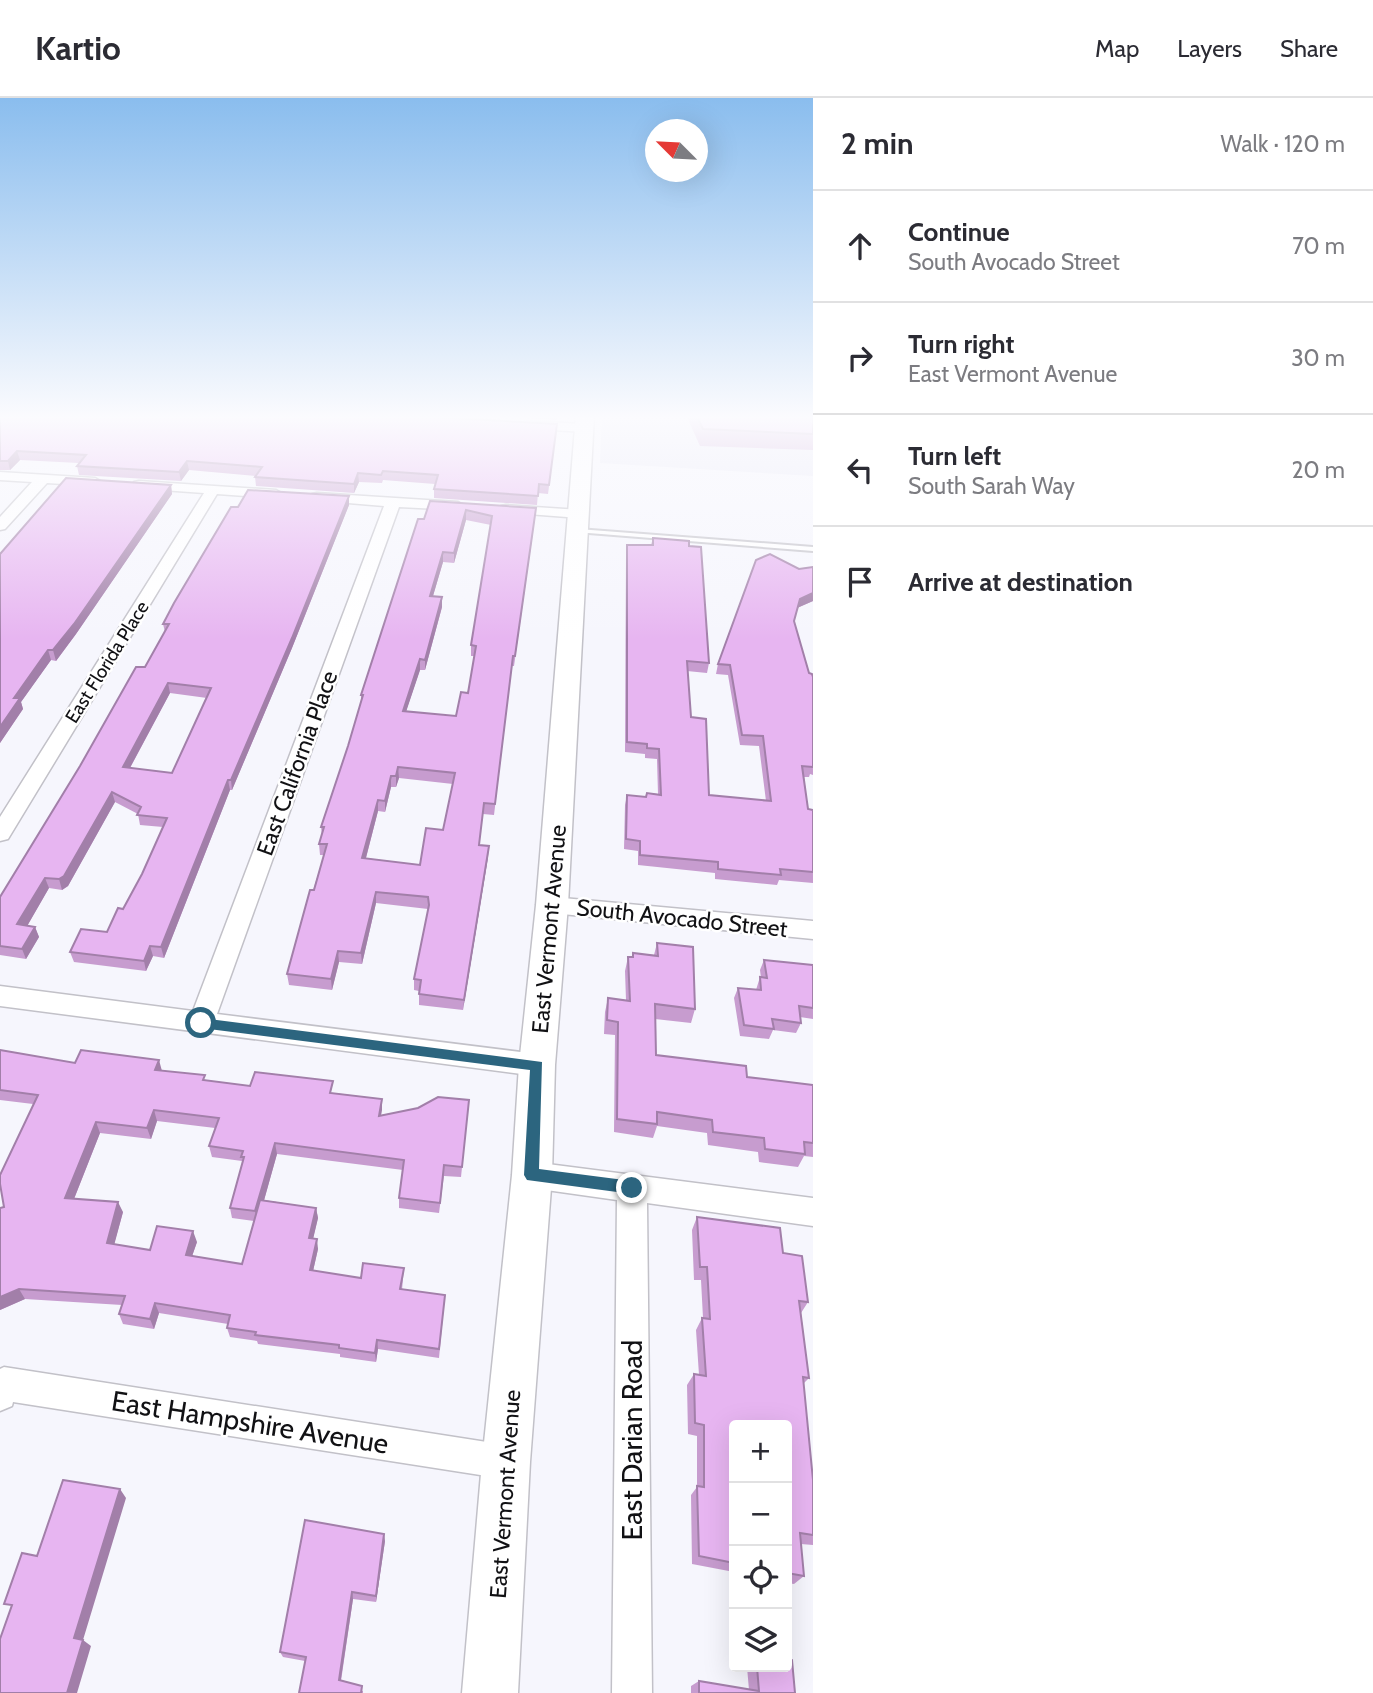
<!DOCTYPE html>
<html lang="en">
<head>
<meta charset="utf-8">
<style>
	body { margin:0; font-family:Cabin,sans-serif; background:#f7f7f7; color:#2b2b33 }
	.controls { position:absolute; right:21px; bottom:21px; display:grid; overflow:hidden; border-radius:7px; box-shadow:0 7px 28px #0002 }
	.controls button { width:63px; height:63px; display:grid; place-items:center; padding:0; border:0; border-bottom:2px solid #e1e1e2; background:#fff; color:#2b2b33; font:35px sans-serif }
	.compass { position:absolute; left:645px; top:21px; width:63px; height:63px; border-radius:50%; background:#fff; box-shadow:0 7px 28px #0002; rotate:294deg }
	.stop { position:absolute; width:21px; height:21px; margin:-16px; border:5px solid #2c657f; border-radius:50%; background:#fff }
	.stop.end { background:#2c657f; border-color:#fff; box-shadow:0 2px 7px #0008 }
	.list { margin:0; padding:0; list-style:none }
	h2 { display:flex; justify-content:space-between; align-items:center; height:91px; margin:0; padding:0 28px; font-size:30px }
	h2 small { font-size:23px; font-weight:400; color:#7c7c81 }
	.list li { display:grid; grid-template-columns:46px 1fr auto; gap:21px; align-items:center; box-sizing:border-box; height:112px; padding:0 28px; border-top:2px solid #e1e1e2 }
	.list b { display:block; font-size:26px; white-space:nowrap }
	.list p { margin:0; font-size:23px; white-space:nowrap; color:#7c7c81 }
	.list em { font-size:23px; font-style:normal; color:#7c7c81 }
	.icon { flex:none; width:38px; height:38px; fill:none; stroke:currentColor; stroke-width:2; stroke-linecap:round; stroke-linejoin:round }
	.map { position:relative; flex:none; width:813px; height:1595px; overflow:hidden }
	header { display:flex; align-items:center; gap:42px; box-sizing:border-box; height:98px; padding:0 35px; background:#fff; border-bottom:2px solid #e1e1e2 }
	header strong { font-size:33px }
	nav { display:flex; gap:38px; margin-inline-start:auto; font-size:24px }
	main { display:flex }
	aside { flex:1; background:#fff }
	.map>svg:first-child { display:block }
	.built { fill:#e8e8f5 }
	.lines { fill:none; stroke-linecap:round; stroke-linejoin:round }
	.lane-casing { stroke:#c2c1c8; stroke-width:4 }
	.street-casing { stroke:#c2c1c8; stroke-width:3 }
	.secondary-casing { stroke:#c2c1c8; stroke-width:3 }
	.lane { fill:#fff; fill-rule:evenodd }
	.street { fill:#fff; fill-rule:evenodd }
	.secondary { fill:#fff; fill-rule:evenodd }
	.wall { fill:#c79ccf; fill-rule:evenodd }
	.shaded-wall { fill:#a27fa9 }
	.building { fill:#e7b5f1; stroke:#a27fa9; stroke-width:2; fill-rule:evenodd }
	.route { fill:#2c657f }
	.labels { text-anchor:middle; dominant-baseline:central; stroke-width:5; stroke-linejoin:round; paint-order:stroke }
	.far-street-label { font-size:19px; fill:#111114; stroke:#fff }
	.street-label { font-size:23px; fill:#111114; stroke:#fff }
	.near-street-label { font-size:28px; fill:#111114; stroke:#fff }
</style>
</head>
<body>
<header>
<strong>Kartio</strong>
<nav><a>Map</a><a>Layers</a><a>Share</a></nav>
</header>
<main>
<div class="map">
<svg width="813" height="1595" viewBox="0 0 813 1595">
	<rect width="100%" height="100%" fill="#f6f6fd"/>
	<path class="built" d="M602,317h211v61l-213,-13z"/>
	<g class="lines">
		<g class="lane-casing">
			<path id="lane" d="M578,431l235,18v4l-237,-19v-2z"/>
		</g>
		<g class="street-casing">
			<path id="street" d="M526,323l58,3 6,4 -6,4 -62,-4 -2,-3z
				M0,374l95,6 7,4 -7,4 -48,-3 -42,46 -5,1v-13l32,-35 -32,-2z
				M139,383l137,9 7,4 -7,4 -59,-4 -209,345 -8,2v-24l204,-324 -70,-5v-6z
				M317,395l141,9 7,4 -7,4 -59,-3 -182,507 320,40 9,3 4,8 -4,8 -9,3 -537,-70v-20l193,25 191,-505 -72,-6v-6z
				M506,407l74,5 7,4 -7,4 -79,-6 -2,-3 2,-3z
				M552,799l261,24v18l-261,-26 -8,-2 -3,-6 3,-6z
				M532,1064l281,36v28l-166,-23 5,490h-40l5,-493 -85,-12 -10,-4 -4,-9 4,-9z
				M4,1269l502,78 12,5 5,12 -5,12 -12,5 -493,-77 -1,4 -12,5v-42z"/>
		</g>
		<g class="secondary-casing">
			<path id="secondary" d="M576,317h18l-26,490 -13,160 -3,110 -22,287 -12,231h-56l20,-231 30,-287 7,-110 17,-160z"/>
		</g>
		<use href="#lane" class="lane"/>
		<use href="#street" class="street"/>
		<use href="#secondary" class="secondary"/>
	</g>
	<path class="wall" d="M0,317l557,9 -9,70 -10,-1 -1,12 -103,-7v-9l1,-5 -52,-4 -1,3 -23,-1 -5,11 -98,-7 -1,-9 2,-1 -68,-6 -8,11 -102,-6 -2,-9 2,-3 -59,-3 -10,10h-10z
		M485,317h73l-1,5z
		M686,317h127v35l-113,-4z
		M171,387l1,9 -96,140 -20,27 -5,-1 -30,42 2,7 -23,34v-189z
		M349,398v9l-57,143 -60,142h-2l-66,168 -11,-2 -7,15 -72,-9 -4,-10 37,-20 16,-23 19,-35 21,-47 -23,-2 -2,-11 -23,-12 -47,84 -6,4 -13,-2 -22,38 8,1 4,10 -13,22 -26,-4v-58l145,-230 20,-35 -2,-8 75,-117zM170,595l37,5 -35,75 -42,-5z
		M430,403l105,17 -21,148h-2l-18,149 -11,-1 -4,31 9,12 -25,153 -44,-5v-14l-5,-1v-11l14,-70 -52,-6 -14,61 -23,-2 -7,28 -43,-5 -2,-11 37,-119h-4l-1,-11 3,-9 -1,-8 27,-81 13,-43v-8zM466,422l25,5 -20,120v11h3l-6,37 -12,23 -50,-5 14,-41h5l17,-63v-10l-9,-1 10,-34 11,1zM399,680l54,6 -10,46 -23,35 -54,-7 12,-47 7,1 6,-25h5z
		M653,440l36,8 20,117 -2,10 -20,-2 4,46 18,78 57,6 -7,-55 -19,-1 -12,-70 -12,-1 2,-10 38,-104 57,41 -16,7 -3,13 15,52 4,4v98l-3,-1 -1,3h-5l4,32 5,1v73l-34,-3 -2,5 -62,-6v-6l-77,-8v-14l-14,-2 1,-44 2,-10 19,2 1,-4 11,1 -1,-35 -12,-1v-4l-20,-2 1,-197 1,-10h24z
		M657,845l38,66 -4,14 -36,-4 1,36 91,22 66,8v72l-9,-1 -6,11 -39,-5 -1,-10 -50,-7 -1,-12 -50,-7 -4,12 -39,-6 1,-97 -11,-1 1,-22 3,-14 18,2 -1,-29 3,-14h4l1,-4 21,2z
		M764,862l49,5v54l-13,-2 1,6 -5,10 -23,-3 -4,9 -29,-3 -6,-38 4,-10 18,2 4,-13 1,1 -1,-8z
		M0,952l75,13 87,7 44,10 44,6 84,7 48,6 -1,16 88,-15 -8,77 -17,-1 -5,37 -40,-5v-10l4,-28 -126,-16 -13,46 52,8 2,10 -5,20 5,11 -5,22 48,7 43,-10 -2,22 43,5 -6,63 -61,-9 -2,13 -36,-5v-3l-82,-10 -1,-3 -27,-4 -3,-9 1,-4 -69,-11 -5,16 -31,-5 -4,-10 3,-9 -97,-6 -25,11v-102l4,-1 29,-103 -33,-4zM157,1023l58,7 -6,18 3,11 30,4v3l-12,44 2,10 22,3 -12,43 -50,-8 5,-14 -47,8 -36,-6 9,-32 -49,-13 26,-66 51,6z
		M697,1119l86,36 25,49 -7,11 8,65 -6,6 10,96v65l-12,-1 3,32 -10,8 -7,-1v-158h-53v147l-42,-8 -1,-69 6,-8v-51l-9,-2 -1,-49 7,-11 5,1 -3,-45 6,-12h1l-2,-38h-7l-2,-50z
		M385,1443l-9,61 -23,-3 -12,82 22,10v2h-64l6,-32 -22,-4 -3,-5z
		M747,1569h40l8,26h-104v-7l8,-5 50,9z"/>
	<path class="shaded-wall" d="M17,353l3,9 -10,10 -2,-9z
		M187,363l2,9 -8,11 -2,-9z
		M358,375l1,9 -5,11v-9z
		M171,387l1,9 -96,140 -20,27 -3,-11z
		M349,398v9l-57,143 -60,142 -1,-10z
		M466,412v10l-12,43v-10z
		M443,454v10l-13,44v-10z
		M813,495v8l-16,7 3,-9z
		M442,499v10l-17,63v-10z
		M48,552l3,10 -30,42 2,7 -23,34v-16l14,-29z
		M420,561v11l-17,51v-10z
		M168,585l2,10 -45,84 -2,-10z
		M398,669l1,11 -3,9v-11z
		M391,678v11l-6,25v-11z
		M228,682l2,10 -66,168 -3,-11z
		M112,694l3,10 -47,84 -6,4 -3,-11z
		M378,702v11l-15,58 -1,-11z
		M489,748l-1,11 -25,153 1,-10z
		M45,780l4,10 -27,47 -5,-11z
		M376,794v11l-14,61 -1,-11z
		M35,829l4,10 -13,22 -4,-10z
		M150,848l3,10 -7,15 -2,-10z
		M338,853l1,11 -7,28 -1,-11z
		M159,962l3,11 -7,-1z
		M382,1001v11l-3,17v-11z
		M154,1012l3,11 -6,18 -4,-11z
		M96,1024l4,11 -30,76 -5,-11z
		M275,1045l2,11 -19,68 -3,-11z
		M118,1104l5,10 -11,41 -5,-10z
		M316,1110l2,10 -7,30 -2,-10z
		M193,1133l4,11 -8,23 -3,-10z
		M317,1141l1,10 -7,31 -1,-10z
		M19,1191l6,10 -25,11v-13z
		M155,1205l4,10 -5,16 -4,-10z
		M377,1242l1,9 -2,13 -1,-9z
		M120,1391l6,9 -43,142 8,6 -14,47h-10l7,-55z
		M384,1436l1,7 -9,61v-6z
		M352,1494l1,7 -13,86 -1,-5z"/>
	<path class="building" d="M0,317h401l156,9 -8,61 -10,-1 -1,12 -104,-7 4,-14 -55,-4 -2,4 -23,-2 -4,11 -99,-7 7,-10 -75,-6 -8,11 -102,-6 9,-11 -69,-4 -9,10h-8z
		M696,317h117v19l-110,-5z
		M66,380l105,7 -97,139 -21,26h-5l-34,48h6l-20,29v-173z
		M248,392l101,6 -57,142 -61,142h-3l-67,167 -11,-1 -6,15 -74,-9 11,-23 26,3 11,-24 5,1 19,-35 25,-56 -30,-3 4,-8 -29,-15 -48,84 -5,3 -14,-1 -28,46 18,3 -13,22 -22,-3v-49l80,-131 56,-99h9l24,-43h-6l11,-21 57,-96h7zM168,585l43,5 -39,85 -49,-6z
		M430,403l106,7 -21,148h-2l-18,148 -11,-1 -5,42 10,1 -25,154 -45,-6 2,-14 -7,-1 15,-74 -1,-8 -52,-5 -15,61 -23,-2 -7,28 -44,-5 23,-84h4l13,-46h-8l5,-17h-3l27,-81 15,-51h-2l57,-176h6zM466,412l26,6 -21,129 5,1 -8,47 -7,-1 -5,24 -53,-5 17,-52 5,1 17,-63 -12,-1 13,-44 11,1zM398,669l57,6 -12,57 -17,-2 -6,37 -58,-7 16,-58 7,1 6,-25h5z
		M653,440l36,3v5l12,1 8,116 -22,-2 4,56 15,2 3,76 62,6 -8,-65 -21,-1 -12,-70 -12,-1 38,-104 14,-6 29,15 14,-2v26l-13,6 -6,22 15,52 3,1 1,3v90l-11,-1 6,43 5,1v62l-33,-3 1,6 -63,-6v-7l-78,-7v-14l-14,-2 1,-44 19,2 1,-4 14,2 -2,-46 -12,-1v-4l-20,-2v-197h26z
		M657,845l36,4 2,62 -40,-5 1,51 90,11 1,11 66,8v58l-9,-1 1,12 -40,-5 -1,-11 -51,-6 -1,-12 -55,-8v12l-40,-5 1,-97 -11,-2 1,-22 22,3 -2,-44h5v-4l25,3z
		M764,862l49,5v43l-14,-2 2,17 -29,-4 2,10 -30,-4 -6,-37 23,2 -1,-13 7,1z
		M0,952l75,13 6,-13 78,10 -4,10 50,5 -2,5 47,6 5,-14 78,9 -3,12 52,6 -3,17 39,-8 20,-11 31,3 -7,67 -18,-2 -4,38 -41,-5 5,-38 -129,-17 -20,68 -25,-3 14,-51h-3l2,-6 -34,-5 10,-28 -65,-8 -7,18 -51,-6 -31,76 53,4 -11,41 43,7 7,-24 36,5 -7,24 56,9 18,-64 56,8 -7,30 8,1 -7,31 51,8 2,-15 41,5 -4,21 45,6 -6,54 -62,-9 -2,13 -36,-5v-3l-84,-10 1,-3 -29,-4 3,-13 -75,-12 -5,16 -31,-5 6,-18 -106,-7 -19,8v-89l4,-1 -4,-23v-9l38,-80 -38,-5z
		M697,1119l83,11 3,25 19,3 6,46 -9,-1 10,77 -6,-1 10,103v55l-13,-2 4,43 -17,-3v-148h-53v138l-35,-7 -2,-70 7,1v-62l-9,-2 -1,-49 12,2 -4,-58 8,1 -3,-52h-7z
		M63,1382l57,9 -46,149 9,2 -16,53h-67v-54l12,-34 -8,-1 18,-51 15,3z
		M305,1422l79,14 -8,62 -24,-4 -13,88 23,6 -1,7h-62l7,-36 -26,-5z
		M787,1561l5,1 3,33h-96v-12l60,10 -2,-24h30z"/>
	<linearGradient id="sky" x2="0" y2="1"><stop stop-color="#8abdee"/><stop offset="0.59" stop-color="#fbfbfe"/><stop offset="1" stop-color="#fbfbfe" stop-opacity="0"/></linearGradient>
	<rect width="813" height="541" fill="url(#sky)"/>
	<path class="route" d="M201,920l341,44 -3,107 93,12 8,7 -8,6 -105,-14 -3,-5 6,-105 -329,-42 -7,-5z"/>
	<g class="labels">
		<g class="far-street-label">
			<text transform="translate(107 564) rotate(-58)">East Florida Place</text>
		</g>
		<g class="street-label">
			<text transform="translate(297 665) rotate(-70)">East California Place</text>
			<text transform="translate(682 820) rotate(6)">South Avocado Street</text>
			<text transform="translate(549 831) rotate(-85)">East Vermont Avenue</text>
			<text transform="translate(505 1396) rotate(-86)">East Vermont Avenue</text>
		</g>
		<g class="near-street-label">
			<text transform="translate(250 1324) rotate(9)">East Hampshire Avenue</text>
			<text transform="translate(632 1342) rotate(-90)">East Darian Road</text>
		</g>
	</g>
</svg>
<div class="controls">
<button>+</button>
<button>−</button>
<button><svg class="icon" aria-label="locate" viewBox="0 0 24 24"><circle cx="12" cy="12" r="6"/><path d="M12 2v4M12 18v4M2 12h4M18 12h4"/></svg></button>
<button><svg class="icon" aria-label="layers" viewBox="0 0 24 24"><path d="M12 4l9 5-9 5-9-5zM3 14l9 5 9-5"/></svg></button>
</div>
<svg class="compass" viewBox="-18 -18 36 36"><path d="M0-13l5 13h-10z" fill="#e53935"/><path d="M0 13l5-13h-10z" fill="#7c7c81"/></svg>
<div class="stop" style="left:201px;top:925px"></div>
<div class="stop end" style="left:632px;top:1090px"></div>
</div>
<aside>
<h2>2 min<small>Walk · 120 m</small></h2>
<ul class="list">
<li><svg class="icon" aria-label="ahead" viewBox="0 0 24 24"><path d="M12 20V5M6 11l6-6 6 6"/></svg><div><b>Continue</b><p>South Avocado Street</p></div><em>70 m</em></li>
<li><svg class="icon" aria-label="right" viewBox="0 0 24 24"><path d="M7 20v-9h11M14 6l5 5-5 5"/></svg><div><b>Turn right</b><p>East Vermont Avenue</p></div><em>30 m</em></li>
<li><svg class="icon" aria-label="left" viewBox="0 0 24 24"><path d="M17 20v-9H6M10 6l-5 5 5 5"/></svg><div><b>Turn left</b><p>South Sarah Way</p></div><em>20 m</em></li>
<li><svg class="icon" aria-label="arrive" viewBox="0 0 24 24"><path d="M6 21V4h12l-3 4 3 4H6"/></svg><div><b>Arrive at destination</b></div></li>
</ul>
</aside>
</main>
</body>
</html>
